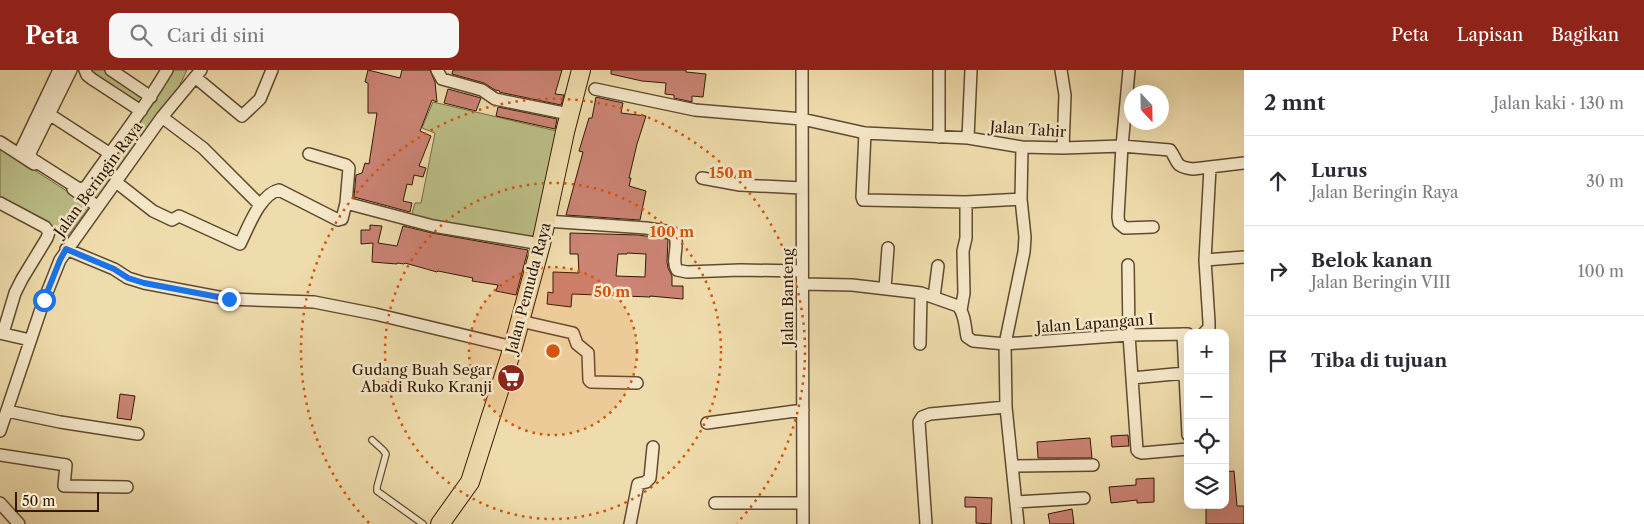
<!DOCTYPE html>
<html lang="id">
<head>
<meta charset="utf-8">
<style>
	body { margin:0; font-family:"Libre Caslon Text",serif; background:#f7f7f7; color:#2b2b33 }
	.controls { position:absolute; right:15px; bottom:15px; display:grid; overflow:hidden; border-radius:10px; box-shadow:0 5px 20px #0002 }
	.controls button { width:45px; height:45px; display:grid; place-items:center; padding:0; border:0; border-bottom:1px solid #e1e1e2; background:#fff; color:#2b2b33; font:25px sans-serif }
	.compass { position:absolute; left:1124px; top:15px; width:45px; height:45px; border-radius:50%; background:#fff; box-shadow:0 5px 20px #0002; rotate:158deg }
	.scale { position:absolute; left:15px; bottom:12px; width:84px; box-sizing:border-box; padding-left:5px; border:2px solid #311906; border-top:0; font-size:14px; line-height:18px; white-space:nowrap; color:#311906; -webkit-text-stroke:4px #f5e8c9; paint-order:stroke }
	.stop { position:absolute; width:15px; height:15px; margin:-11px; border:4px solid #1a73e8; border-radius:50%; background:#fff }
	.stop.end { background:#1a73e8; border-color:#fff; box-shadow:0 1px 5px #0008 }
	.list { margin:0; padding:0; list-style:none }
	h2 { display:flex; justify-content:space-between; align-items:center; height:65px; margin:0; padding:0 20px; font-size:21px }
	h2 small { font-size:16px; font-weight:400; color:#7c7c81 }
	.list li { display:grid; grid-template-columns:32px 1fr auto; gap:15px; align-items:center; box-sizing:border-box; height:90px; padding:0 20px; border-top:1px solid #e1e1e2 }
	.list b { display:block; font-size:19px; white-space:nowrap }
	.list p { margin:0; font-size:16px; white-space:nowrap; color:#7c7c81 }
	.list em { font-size:16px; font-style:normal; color:#7c7c81 }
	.icon { flex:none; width:28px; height:28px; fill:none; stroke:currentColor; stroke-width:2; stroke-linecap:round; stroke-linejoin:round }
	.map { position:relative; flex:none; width:1244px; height:454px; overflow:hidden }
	header { display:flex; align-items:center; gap:30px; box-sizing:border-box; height:70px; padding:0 25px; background:#8f2418; color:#fff }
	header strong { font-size:24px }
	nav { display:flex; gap:28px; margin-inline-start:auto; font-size:18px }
	.search { width:350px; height:45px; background:#f7f7f7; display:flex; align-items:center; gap:12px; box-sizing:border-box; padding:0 18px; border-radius:10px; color:#7c7c81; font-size:19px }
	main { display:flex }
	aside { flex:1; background:#fff }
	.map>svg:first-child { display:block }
	.green { fill:#bcbf87; stroke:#766c46 }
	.building { fill:#cc8475; stroke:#311906; fill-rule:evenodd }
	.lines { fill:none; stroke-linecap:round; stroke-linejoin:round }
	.service-casing { stroke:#604a30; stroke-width:8 }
	.minor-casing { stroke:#604a30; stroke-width:14 }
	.primary-casing { stroke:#311906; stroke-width:20 }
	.service { stroke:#f5e8c9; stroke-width:5.5 }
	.minor { stroke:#f5e8c9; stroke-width:11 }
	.primary { stroke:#efdcac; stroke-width:18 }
	.route { stroke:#1a73e8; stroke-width:6 }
	.ring { fill:none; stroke:#d6530b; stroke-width:2.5; stroke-dasharray:2.5 5 }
	.labels { text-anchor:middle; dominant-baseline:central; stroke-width:5; stroke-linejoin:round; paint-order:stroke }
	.street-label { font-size:15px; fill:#311906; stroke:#f5e8c9 }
	.poi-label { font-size:15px; fill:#311906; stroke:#f5e8c9; text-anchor:end }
	.centre { fill:#d6530b; stroke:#f5e8c9; stroke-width:2.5 }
	.ring-label { font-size:15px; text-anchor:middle; font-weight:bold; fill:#d6530b; stroke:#f5e8c9; stroke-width:5; stroke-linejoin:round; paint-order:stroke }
</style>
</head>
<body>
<header>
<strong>Peta</strong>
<div class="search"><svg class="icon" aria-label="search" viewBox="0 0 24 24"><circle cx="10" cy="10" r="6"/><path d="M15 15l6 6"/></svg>Cari di sini</div>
<nav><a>Peta</a><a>Lapisan</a><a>Bagikan</a></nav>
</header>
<main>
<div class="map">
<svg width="1244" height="454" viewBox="0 0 1244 454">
	<rect width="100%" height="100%" fill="#efdcac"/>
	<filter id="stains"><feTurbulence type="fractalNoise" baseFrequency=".004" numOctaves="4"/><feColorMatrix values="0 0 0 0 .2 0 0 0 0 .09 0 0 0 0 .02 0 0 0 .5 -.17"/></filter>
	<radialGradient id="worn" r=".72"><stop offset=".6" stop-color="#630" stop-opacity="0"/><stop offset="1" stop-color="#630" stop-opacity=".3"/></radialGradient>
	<path class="green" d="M87,0h22l40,27 -8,12z
		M169,0h18l-11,23 -79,110 -13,-10z
		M433,32l128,30 -24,108 -126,-23 4,-14h6l14,-70 -13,-5z
		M0,78l90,58 -22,30 -68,-40z"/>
	<path class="building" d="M368,0l32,8 2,-8h28l5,12 2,20 -5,-2 -12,31 11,5 -12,30 7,2 -3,9 -9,-2 -2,10 -5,-1 -4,17 9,2 -2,9 -56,-15 2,-22 6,-2 3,-10 4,1 8,-51h-9v-30l-3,-1z
		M453,0h109l-7,24 9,1 -3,10 -62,-13 1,-1 -5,-1 -11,-7 -32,-9z
		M611,0h75v2l20,2 -3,23 -11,-1v6l-18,-4v-3l-9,-1 1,-11 -24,-2 -31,-7z
		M448,19l33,9 -5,13 -32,-8z
		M596,27l27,6 -2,10 25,3 -9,28 -8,34h2l-2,8 17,5 -6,29 -74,-5 17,-63 -4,-1 10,-33h3z
		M498,37l59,12 -2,10 -59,-13z
		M370,155l12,1 -4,17 19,3 6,-20 29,7 96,17 -12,45 -20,-4 2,-6 -26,-4 1,-3 -35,-7 -1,1 -32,-9 -1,1 -7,-1v1l-25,-2 1,-19 -12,1v-14h9z
		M570,163l68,2 30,4 -1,23 1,6 4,8v10h11v13l-33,-3v1l-78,-3 -1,13 -24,-3 1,-12 5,1v-21l26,1 -1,-19h-8zM627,183l19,1 -1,23 -29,-1 2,-22h9z
		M120,324l15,2 -4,24 -14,-2z
		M1128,365l1,11 -17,1 -1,-11z
		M1090,368l2,20h-54l-1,-16z
		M1234,401l3,35h7v18h-38v-18h19v-34z
		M1154,408v24l-17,1v-3l-26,3 -2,-16 27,-2v-6z
		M965,427l27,1 -1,26 -15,-1v-16h-11z
		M1072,439l2,15h-24l-2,-10z"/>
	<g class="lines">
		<g class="service-casing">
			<path id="service" d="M372,370l11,10 3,4 -9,33v4l46,33"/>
		</g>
		<g class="minor-casing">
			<path id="minor" d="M71,0l-41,83 2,6 47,30 7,-2c27,-39 57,-76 81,-117
				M85,0l2,5 5,4 49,32
				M111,0l40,27
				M437,0l5,9 40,11 13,9 74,15
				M802,0l1,454
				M939,0v67
				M1061,0l4,25 -2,53
				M1129,0l-7,76 -4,71 1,6 6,5 28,-1
				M195,7l47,39 18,-17 12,-29
				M595,19l100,21 107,9 63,14 103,5 54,9 41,1 59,-2 48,4c9,12 4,17 23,19l51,-6
				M49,44l60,39
				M162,47l41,31 57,57
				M865,63l-3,64 1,3 103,2 55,-3
				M968,68l3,-68
				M0,72l34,22
				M19,84l40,-84
				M309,84l37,11 3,3 -3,35
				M702,108l38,7 62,3
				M116,112l37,29 19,9 7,-4 61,28c8,-16 20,-50 39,-54l59,30 4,-1 4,-16 87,23 108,18
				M73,119l24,17
				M0,133l45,24 4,5 -2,6 -25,41 -7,14 -12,40
				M546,151l100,7 26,4c10,10 -2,27 5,38l10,2 53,-2 62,1
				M66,179l48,20 14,9 16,5 85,16 85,3 61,12 138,33
				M1205,190l39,-3
				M1128,195l1,70 8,115 2,2 3,1 46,-4
				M802,214l50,1 69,8 37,13c7,8 7,21 9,31l6,4 32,3 124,-9 59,-1
				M885,218l3,-40
				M934,227l4,-31
				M961,240l3,-17 -1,-42 3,-13v-36
				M520,251l53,12 4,11 11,9 1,27 2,2 46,1
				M0,263l30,7
				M1204,263l5,-5v-6l-4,-62 5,-92
				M1183,264l5,101
				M920,274l1,-51
				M1132,308l53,-5
				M7,341l53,11 78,12
				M707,353l96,-13
				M0,361l44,-131 16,-40 102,-143 39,-47
				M0,385l66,10 -2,21 63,1
				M1012,396l81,-1
				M1016,432l68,-4
				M0,433l19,21
				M715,433h88
				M630,454l8,-40 8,-2 4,-4 3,-31
				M926,454l-7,-102 3,-5 8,-3 76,-7
				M1018,454l-12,-117 -1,-63 19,-92 1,-15 -4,-38 1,-52"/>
		</g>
		<g class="primary-casing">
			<path id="primary" d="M440,454l30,-42 43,-135 28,-103 24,-112 16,-62"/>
		</g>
		<use href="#service" class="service"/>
		<use href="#minor" class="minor"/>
		<use href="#primary" class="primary"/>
	</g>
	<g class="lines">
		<path class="route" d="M44,230l16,-40 6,-11 48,20 14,9 16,5 85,16"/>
	</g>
	<circle cx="553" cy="281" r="84" fill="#d6530b" fill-opacity=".12"/>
	<g class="ring">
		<circle cx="553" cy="281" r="84"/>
		<circle cx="553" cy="281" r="168"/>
		<path d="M369 453A252 252 0 1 1 737 453"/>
	</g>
	<defs>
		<g id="supermarket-disc" transform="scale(1.4375)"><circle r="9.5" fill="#8f2418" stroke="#f5e8c9"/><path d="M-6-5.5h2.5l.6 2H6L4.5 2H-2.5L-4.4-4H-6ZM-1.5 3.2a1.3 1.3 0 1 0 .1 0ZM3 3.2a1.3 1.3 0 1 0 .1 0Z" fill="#fff"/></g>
	</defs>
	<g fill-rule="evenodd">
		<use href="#supermarket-disc" x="511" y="308"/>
	</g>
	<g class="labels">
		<g class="street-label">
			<text transform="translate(1028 59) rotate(4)">Jalan Tahir</text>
			<text transform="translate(98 109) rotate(-54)">Jalan Beringin Raya</text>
			<text transform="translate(528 218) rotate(-75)">Jalan Pemuda Raya</text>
			<text transform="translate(787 227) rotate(-90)">Jalan Banteng</text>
			<text transform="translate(1095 253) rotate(-4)">Jalan Lapangan I</text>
		</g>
		<g class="poi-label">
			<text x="492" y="299">Gudang Buah Segar<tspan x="492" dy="17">Abadi Ruko Kranji</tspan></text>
		</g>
	</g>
	<circle cx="553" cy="281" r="8" class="centre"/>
	<g class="ring-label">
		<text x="731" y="108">150 m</text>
		<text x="672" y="167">100 m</text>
		<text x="612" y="227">50 m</text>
	</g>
	<rect width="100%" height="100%" filter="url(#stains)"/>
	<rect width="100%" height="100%" fill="url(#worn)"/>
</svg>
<div class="controls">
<button>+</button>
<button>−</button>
<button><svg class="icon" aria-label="locate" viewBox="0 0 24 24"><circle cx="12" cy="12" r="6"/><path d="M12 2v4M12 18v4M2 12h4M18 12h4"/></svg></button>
<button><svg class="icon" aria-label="layers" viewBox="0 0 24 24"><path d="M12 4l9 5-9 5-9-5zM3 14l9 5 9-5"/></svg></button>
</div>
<svg class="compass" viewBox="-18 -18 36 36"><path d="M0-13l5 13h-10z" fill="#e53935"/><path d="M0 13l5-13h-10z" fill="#7c7c81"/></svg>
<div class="scale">50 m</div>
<div class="stop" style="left:44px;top:230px"></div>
<div class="stop end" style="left:229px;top:229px"></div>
</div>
<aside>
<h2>2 mnt<small>Jalan kaki · 130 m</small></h2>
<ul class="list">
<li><svg class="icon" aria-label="ahead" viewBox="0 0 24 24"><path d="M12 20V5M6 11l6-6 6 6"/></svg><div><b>Lurus</b><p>Jalan Beringin Raya</p></div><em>30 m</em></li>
<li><svg class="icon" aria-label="right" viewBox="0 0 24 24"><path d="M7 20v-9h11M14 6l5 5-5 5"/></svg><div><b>Belok kanan</b><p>Jalan Beringin VIII</p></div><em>100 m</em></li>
<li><svg class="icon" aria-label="arrive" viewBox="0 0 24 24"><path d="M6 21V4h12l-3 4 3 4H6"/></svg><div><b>Tiba di tujuan</b></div></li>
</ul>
</aside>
</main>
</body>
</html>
